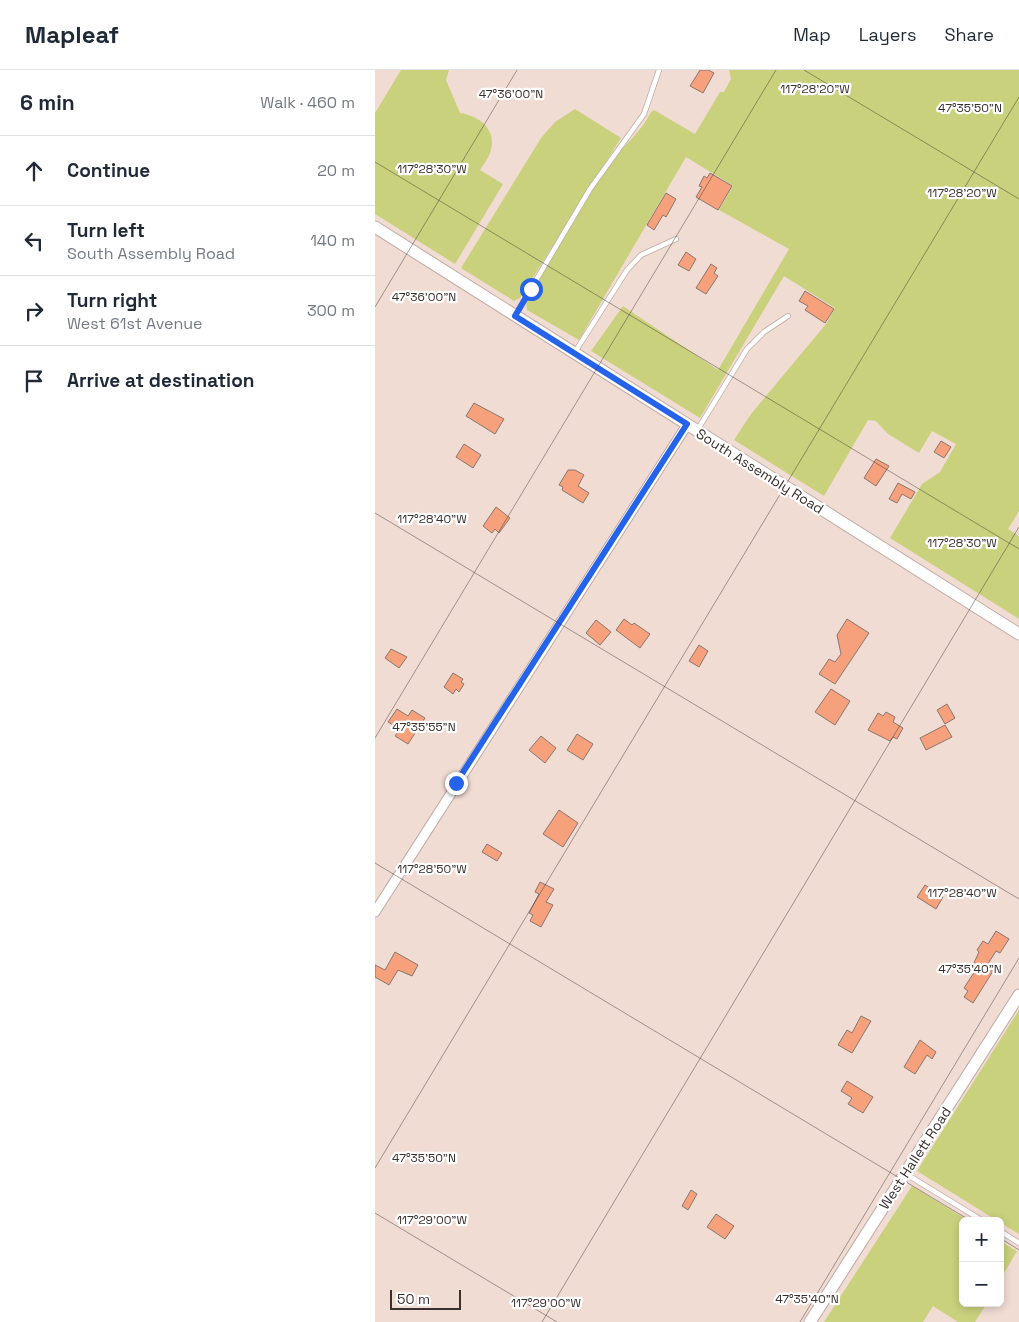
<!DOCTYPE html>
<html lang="en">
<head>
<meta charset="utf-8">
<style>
	body { margin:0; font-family:"Space Grotesk",sans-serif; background:#f6f6f7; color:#1f2937 }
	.controls { position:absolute; right:15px; bottom:15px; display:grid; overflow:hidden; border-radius:8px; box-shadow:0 2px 8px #0003 }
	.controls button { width:45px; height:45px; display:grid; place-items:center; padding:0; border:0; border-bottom:1px solid #e0e1e3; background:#fff; color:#1f2937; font:25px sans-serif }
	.scale { position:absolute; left:15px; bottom:12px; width:71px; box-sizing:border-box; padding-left:5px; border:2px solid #39312e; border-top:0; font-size:14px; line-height:18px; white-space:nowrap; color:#39312e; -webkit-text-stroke:4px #fff; paint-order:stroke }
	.stop { position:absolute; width:15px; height:15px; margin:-11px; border:4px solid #2563eb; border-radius:50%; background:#fff }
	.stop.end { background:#2563eb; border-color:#fff; box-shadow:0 1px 5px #0008 }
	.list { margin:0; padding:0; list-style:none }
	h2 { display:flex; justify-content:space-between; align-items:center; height:65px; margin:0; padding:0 20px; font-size:21px }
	h2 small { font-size:16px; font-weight:400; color:#747a83 }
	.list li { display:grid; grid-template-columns:32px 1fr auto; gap:15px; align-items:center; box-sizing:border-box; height:70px; padding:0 20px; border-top:1px solid #e0e1e3 }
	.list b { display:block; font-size:19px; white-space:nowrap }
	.list p { margin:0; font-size:16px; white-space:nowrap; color:#747a83 }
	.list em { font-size:16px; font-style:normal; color:#747a83 }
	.icon { flex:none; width:28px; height:28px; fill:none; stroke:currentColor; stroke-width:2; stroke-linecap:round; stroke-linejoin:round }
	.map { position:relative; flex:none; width:644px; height:1252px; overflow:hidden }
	header { display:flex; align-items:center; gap:30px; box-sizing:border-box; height:70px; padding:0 25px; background:#fff; border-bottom:1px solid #e0e1e3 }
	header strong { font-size:24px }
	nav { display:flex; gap:28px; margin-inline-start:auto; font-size:18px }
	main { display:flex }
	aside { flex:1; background:#fff }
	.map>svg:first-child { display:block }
	.green { fill:#c9d17c }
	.building { fill:#f6a07c; stroke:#89776f }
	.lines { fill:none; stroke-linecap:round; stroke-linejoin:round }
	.service-casing { stroke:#beaaa3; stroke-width:6 }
	.minor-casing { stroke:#beaaa3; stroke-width:11 }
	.tertiary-casing { stroke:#beaaa3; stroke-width:13 }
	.service { stroke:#fff; stroke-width:4.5 }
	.minor { stroke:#fff; stroke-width:9 }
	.tertiary { stroke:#fff; stroke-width:11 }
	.route { stroke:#2563eb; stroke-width:6 }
	.ticks { fill:none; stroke:#39312e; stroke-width:1; stroke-opacity:0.45 }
	.labels { text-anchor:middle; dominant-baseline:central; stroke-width:4.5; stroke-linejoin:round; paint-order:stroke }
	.street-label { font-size:14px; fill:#39312e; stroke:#fff }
	.ticks-label { font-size:12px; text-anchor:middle; fill:#39312e; stroke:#fff; stroke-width:4.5; stroke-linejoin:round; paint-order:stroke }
</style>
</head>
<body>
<header>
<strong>Mapleaf</strong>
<nav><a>Map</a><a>Layers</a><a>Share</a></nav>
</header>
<main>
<aside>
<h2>6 min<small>Walk · 460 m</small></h2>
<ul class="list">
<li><svg class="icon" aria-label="ahead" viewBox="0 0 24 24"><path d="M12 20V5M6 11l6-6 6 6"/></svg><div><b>Continue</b></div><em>20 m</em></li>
<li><svg class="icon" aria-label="left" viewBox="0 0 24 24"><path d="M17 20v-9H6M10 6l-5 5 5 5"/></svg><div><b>Turn left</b><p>South Assembly Road</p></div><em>140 m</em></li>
<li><svg class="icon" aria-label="right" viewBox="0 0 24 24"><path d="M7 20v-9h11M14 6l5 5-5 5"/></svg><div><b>Turn right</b><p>West 61st Avenue</p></div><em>300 m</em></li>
<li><svg class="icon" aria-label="arrive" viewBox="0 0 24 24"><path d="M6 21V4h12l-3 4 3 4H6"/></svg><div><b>Arrive at destination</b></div></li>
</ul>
</aside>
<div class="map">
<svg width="644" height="1252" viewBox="0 0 644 1252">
	<rect width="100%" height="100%" fill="#f1dcd4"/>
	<path class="green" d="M26,0h48l-3,10 14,33c20,3 38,17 30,40 -2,6 -7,12 -10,17l23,14 -48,80 -80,-50v-101z
		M354,0h290v441l-11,18 11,7v83l-129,-81 32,-54 18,-12 16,-28 -24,-13 -13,22 -31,-19 -12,-13 -8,-1 -44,76 -90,-56 17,-26 75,-90 9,-16 -51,-32 -84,142 -109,-67 32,-45 95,64 71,-121 -70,-39 14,-24 -47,-29 -107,183 -52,-30 -1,-8c28,-47 54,-98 87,-142 12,-16 29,-29 38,-48l3,-2 41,24 25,-42h4l7,-13z
		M200,39l46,29 -101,160 -6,3 -53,-33 80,-130 14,-16z
		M644,940v224l-102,-63z
		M537,1116l57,35h-6v82h24l-12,19h-17l-25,-16 -10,16h-99z
		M625,1171l17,10 -17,29z"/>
	<path class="building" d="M325,0h8l6,3 -11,20 -13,-7z
		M335,103l22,13 -14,24 -22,-13 6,-10 -3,-1 5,-10 3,2z
		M291,123l10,6 -10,18 -3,-2 -9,15 -7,-5z
		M311,182l10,7 -7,12 -11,-6z
		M336,194l6,4 -3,5 4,3 -12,18 -10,-6z
		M430,221l29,18 -9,14 -20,-13 3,-4 -9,-5z
		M99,333l30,16 -9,15 -29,-18z
		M566,371l10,6 -7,11 -10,-6z
		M89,374l17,11 -8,13 -17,-11z
		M501,389l13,7 -13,20 -12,-8z
		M193,400h7l9,5 -6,11 11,7 -6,10 -21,-13 1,-3 -4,-2z
		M523,413l17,9 -4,7 -9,-5 -5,9 -8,-4z
		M121,437l14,11 -11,15 -4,-4 -3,4 -9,-7z
		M249,549l8,6 2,-2 16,11 -10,14 -24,-18z
		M472,549l22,14 -34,51 -16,-10 10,-15 6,3 6,-8 -4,-19z
		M221,550l15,12 -11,13 -14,-12z
		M324,575l9,6 -9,16 -10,-6z
		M16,579l16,8 -8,11 -14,-10z
		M78,603l10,6 -2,3 3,2 -5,8 -3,-3 -3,5 -9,-7z
		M456,619l19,12 -15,24 -20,-13z
		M572,634l8,14 -10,6 -8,-14z
		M22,639l11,7 4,-6 13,8 -17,26 -13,-8 5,-7 -12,-7z
		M511,642l9,5 -2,5 10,6 -6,11 -4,-2 -3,4 -22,-11 10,-17 5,3z
		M570,655l7,12 -26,13 -6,-12z
		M202,664l16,10 -10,16 -16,-10z
		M166,666l15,12 -11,15 -16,-13z
		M184,740l19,13 -15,24 -20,-13z
		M112,774l15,9 -5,8 -15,-9z
		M165,812l14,7 -8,13 7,3 -12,22 -11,-6 3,-6 -4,-2 10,-19 -4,-2z
		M550,815l18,12 -7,12 -19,-12z
		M621,861l13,8 -9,14 -4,-2 -10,16 7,4 -20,32 -9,-6 4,-6 -4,-3 13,-20 -4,-3 6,-13 -2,-2 6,-9 5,3z
		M20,882l23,13 -6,11 -14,-6 -9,15 -14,-8v-12l10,5z
		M486,946l10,5 -19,32 -14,-8 9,-15 5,3z
		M545,970l16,12 -4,7 -5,-4 -12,19 -11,-7z
		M472,1011l26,16 -10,16 -15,-9 4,-6 -11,-7z
		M316,1120l6,4 -9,16 -6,-4z
		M341,1144l18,12 -9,13 -18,-12z"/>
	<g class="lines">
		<g class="service-casing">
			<path id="service" d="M141,244l74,-125 54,-75 15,-44
				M200,282l52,-82 14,-15 35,-16
				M323,359l49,-80 17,-17 24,-16
				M531,1104l77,47
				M625,1161l19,12"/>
		</g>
		<g class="minor-casing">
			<path id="minor" d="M0,842l312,-487"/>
		</g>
		<g class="tertiary-casing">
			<path id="tertiary" d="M0,157l644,407
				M435,1252l209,-327"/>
		</g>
		<use href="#service" class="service"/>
		<use href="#minor" class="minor"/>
		<use href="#tertiary" class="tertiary"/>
	</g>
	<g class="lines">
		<path class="route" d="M81,713l231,-359 -172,-108 16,-27"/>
	</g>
	<path class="ticks" d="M429,0l215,129M0,92l644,387M0,237l142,-237M0,443l644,386M0,668l401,-668M0,793l596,358M0,1098l644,-1071M0,1143l182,109M625,1168l19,12M167,1252l477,-795M425,1252l219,-364"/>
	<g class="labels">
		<g class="street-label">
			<text transform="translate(385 401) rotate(32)">South Assembly Road</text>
			<text transform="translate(540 1088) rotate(-57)">West Hallett Road</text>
		</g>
	</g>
	<g class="ticks-label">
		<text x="440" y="23">117°28'20"W</text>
		<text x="136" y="28">47°36'00"N</text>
		<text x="595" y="42">47°35'50"N</text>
		<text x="57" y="103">117°28'30"W</text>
		<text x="587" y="127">117°28'20"W</text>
		<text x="49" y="231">47°36'00"N</text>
		<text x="57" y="453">117°28'40"W</text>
		<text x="587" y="477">117°28'30"W</text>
		<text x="49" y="661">47°35'55"N</text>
		<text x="57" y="803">117°28'50"W</text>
		<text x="587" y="827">117°28'40"W</text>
		<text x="595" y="903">47°35'40"N</text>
		<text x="49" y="1092">47°35'50"N</text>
		<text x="57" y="1154">117°29'00"W</text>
		<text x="432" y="1233">47°35'40"N</text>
		<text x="171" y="1237">117°29'00"W</text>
	</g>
</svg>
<div class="controls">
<button>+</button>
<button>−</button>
</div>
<div class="scale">50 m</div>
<div class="stop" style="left:156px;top:219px"></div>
<div class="stop end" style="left:81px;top:713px"></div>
</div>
</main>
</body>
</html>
